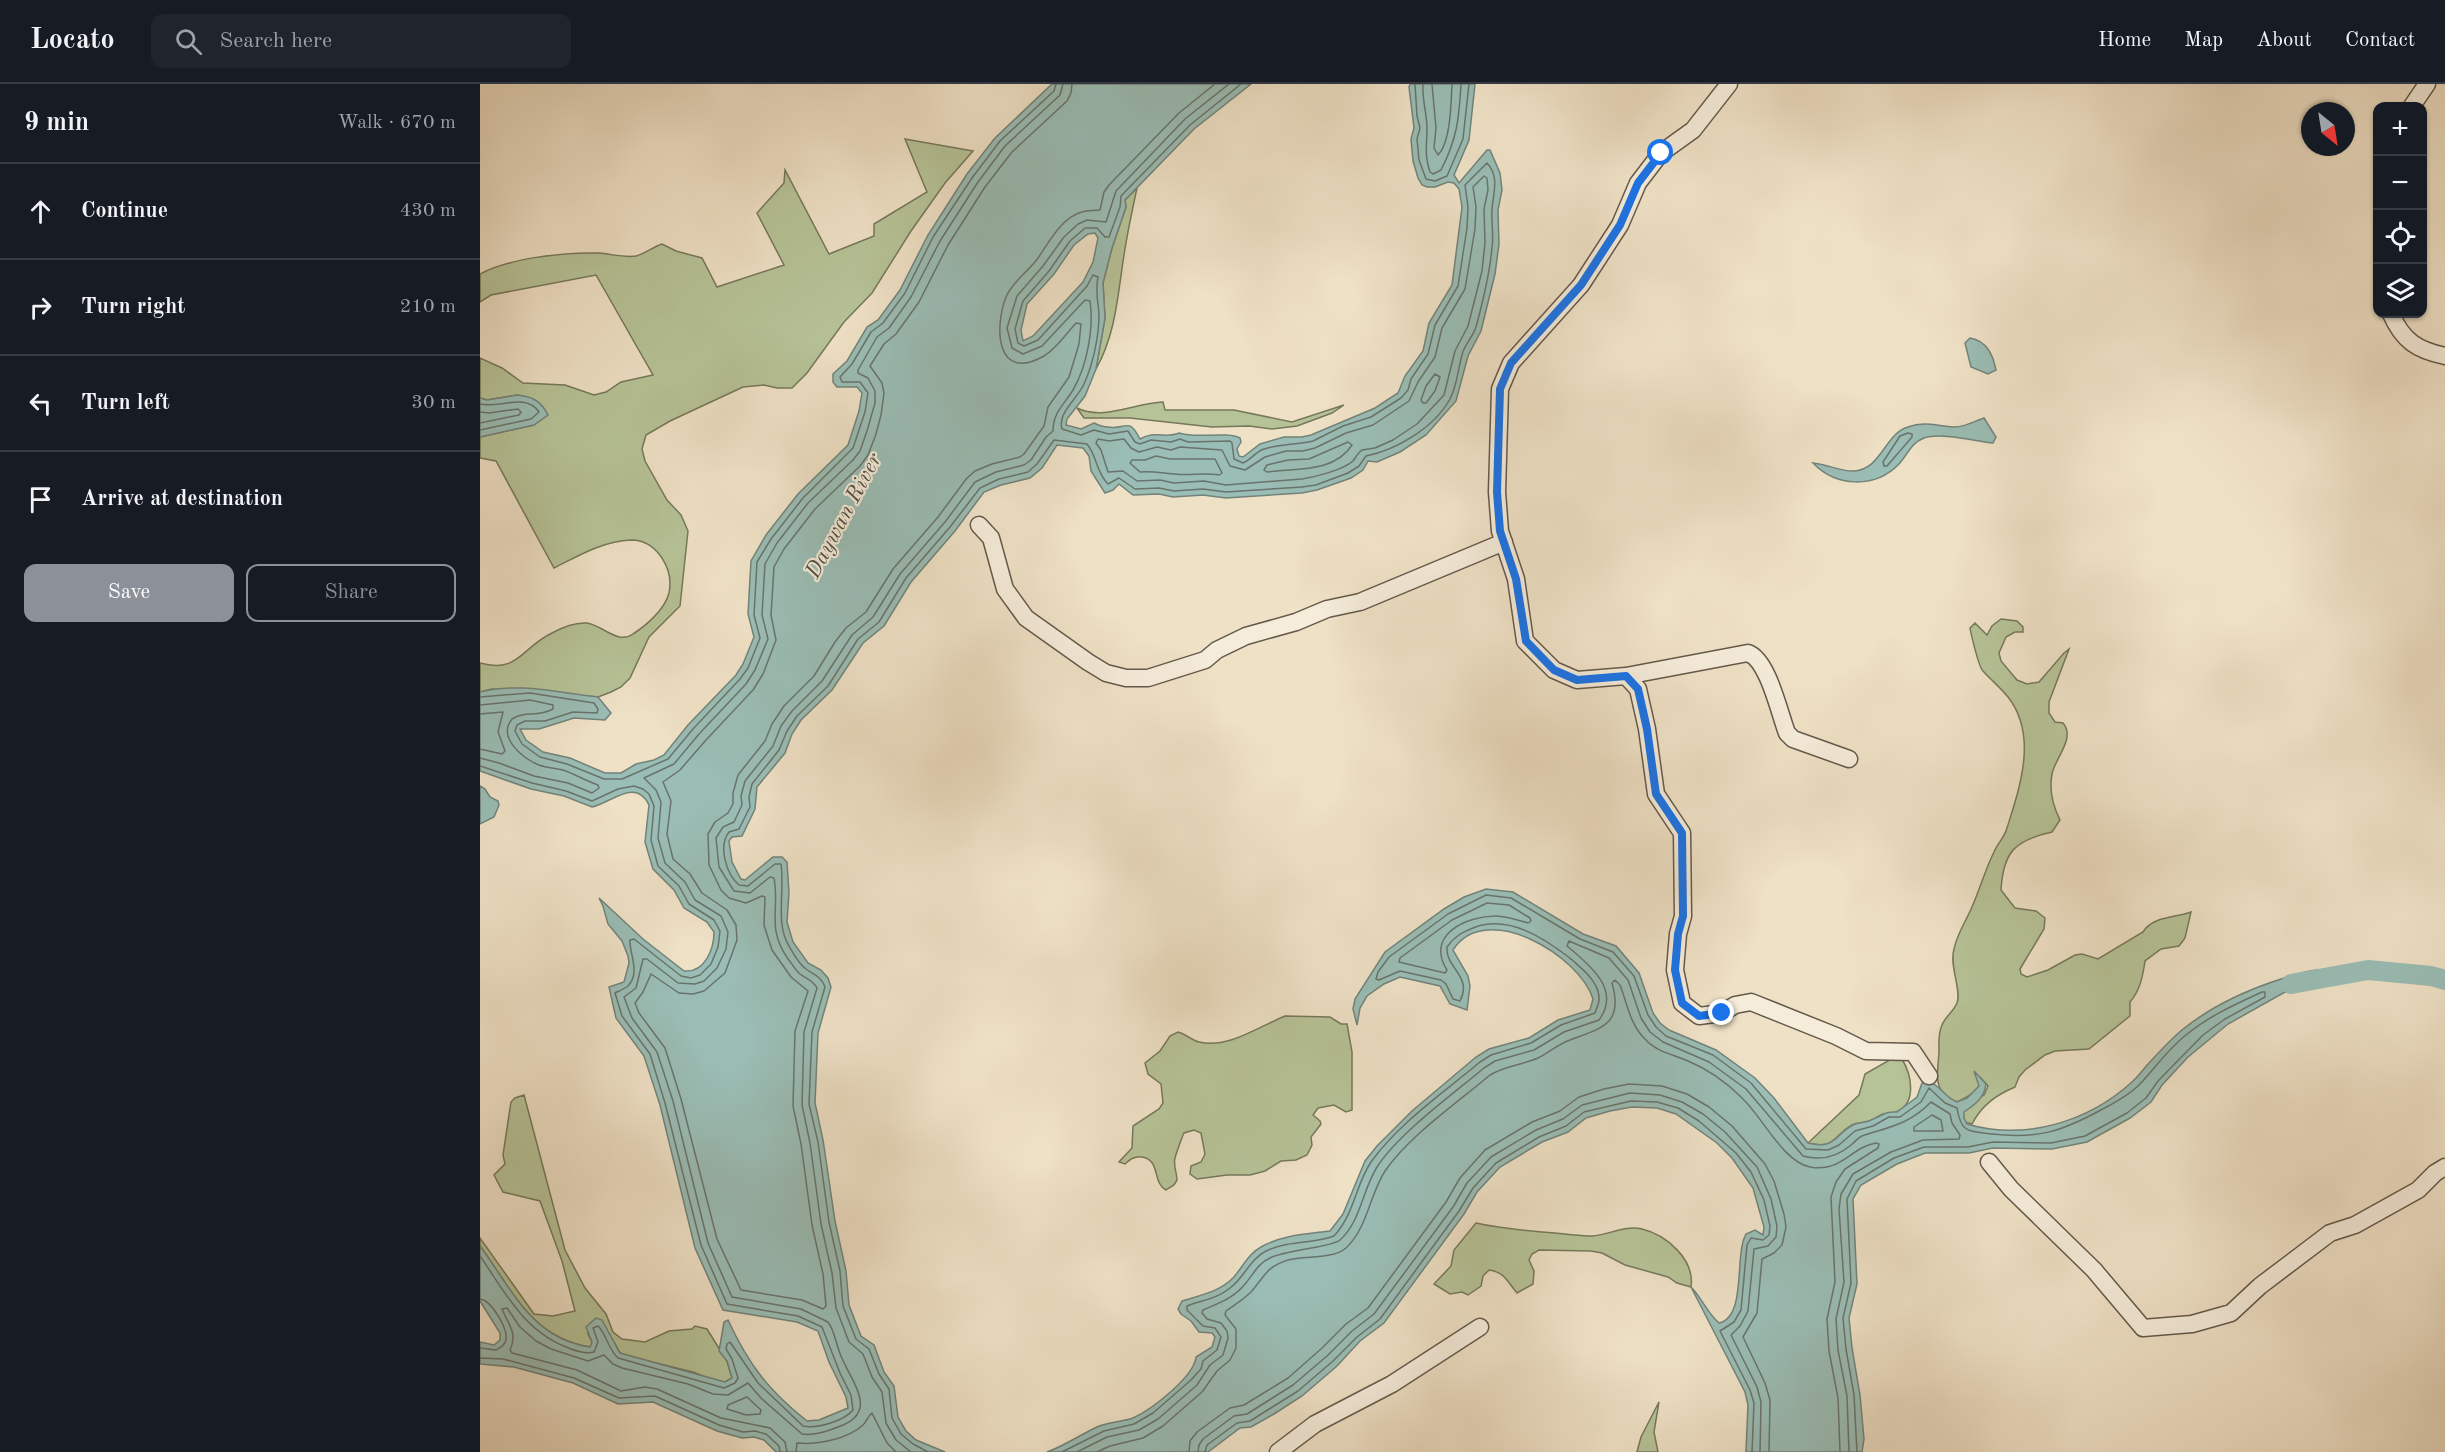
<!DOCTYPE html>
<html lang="en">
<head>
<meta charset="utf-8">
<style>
	body { margin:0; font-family:"Old Standard TT",serif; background:#20242c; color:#f1f3f6 }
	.controls { position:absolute; right:18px; top:18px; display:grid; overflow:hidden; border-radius:12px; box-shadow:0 2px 4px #0004 }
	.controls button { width:54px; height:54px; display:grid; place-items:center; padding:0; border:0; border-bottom:2px solid #363941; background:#171b24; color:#f1f3f6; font:30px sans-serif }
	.compass { position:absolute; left:1821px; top:18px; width:54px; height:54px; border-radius:50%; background:#171b24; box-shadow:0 2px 4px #0004; rotate:150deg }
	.stop { position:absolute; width:18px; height:18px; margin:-14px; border:4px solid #1a73e8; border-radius:50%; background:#fff }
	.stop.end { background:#1a73e8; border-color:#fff; box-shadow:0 2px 6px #0008 }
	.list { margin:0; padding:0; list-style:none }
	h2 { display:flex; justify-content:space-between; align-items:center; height:78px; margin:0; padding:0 24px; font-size:26px }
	h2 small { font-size:20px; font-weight:400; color:#9ea1a6 }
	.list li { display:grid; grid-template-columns:39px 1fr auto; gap:18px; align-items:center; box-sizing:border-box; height:96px; padding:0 24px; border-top:2px solid #363941 }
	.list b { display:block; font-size:22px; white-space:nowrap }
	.list em { font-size:20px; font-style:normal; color:#9ea1a6 }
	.actions { display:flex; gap:12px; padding:18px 24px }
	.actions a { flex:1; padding:14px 0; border:2px solid #8c9099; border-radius:12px; text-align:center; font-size:21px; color:#8c9099 }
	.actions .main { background:#8c9099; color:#fff }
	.icon { flex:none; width:33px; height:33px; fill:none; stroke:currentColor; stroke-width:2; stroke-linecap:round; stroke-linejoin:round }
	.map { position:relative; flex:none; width:1965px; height:1368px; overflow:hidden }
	header { display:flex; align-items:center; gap:36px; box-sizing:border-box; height:84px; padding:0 30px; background:#171b24; border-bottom:2px solid #363941 }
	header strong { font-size:28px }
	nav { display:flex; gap:33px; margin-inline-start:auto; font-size:21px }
	.search { width:420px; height:54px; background:#20242c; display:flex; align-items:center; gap:15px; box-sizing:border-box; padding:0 21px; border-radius:12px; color:#9ea1a6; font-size:22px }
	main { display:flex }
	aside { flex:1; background:#171b24 }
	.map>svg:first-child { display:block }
	.green { fill:#b6c397; stroke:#76785c; stroke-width:1.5 }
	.water { fill:#9abdb5; stroke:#72837a; stroke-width:1.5; fill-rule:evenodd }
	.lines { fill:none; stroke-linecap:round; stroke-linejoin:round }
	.shore { stroke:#68746c; stroke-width:1.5 }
	.river { stroke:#9abdb5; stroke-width:20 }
	.minor-casing { stroke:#64594b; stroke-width:19 }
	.minor { stroke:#f5ecda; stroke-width:16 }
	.route { stroke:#1a73e8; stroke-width:8 }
	.labels { text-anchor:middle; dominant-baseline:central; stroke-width:4.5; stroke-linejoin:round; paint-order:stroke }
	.water-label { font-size:22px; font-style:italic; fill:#4f5047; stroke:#f5ecda }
</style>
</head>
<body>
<header>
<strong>Locato</strong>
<div class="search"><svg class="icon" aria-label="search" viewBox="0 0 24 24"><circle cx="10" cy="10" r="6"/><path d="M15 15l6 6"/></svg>Search here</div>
<nav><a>Home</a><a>Map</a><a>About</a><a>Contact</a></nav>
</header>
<main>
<aside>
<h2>9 min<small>Walk · 670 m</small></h2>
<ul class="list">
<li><svg class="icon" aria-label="ahead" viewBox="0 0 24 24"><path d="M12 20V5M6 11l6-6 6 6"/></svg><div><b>Continue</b></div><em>430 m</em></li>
<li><svg class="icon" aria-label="right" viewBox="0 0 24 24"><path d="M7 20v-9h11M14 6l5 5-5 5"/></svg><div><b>Turn right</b></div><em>210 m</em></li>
<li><svg class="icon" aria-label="left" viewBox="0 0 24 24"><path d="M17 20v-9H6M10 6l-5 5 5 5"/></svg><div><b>Turn left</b></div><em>30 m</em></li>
<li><svg class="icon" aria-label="arrive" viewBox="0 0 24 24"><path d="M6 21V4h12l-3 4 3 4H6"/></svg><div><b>Arrive at destination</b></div></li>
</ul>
<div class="actions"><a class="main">Save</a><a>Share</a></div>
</aside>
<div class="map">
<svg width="1965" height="1368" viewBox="0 0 1965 1368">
	<rect width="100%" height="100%" fill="#efe1c6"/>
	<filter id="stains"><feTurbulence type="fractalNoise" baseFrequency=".00333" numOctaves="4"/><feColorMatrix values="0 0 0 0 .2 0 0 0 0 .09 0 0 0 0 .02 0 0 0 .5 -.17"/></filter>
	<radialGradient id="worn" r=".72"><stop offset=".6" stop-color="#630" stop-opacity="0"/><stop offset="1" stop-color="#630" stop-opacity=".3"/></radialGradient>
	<path class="green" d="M425,55l68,12 -28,32 -34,48 -39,62 -28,29 -37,51 -15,15h-15l-13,-3 -21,2 -73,34 -24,14 -4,14 3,12 22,39 14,15 7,16 -8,75 -31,31 -19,41 -9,9 -10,5 -13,5 -106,-8 -12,3v-29c38,11 42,-16 72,-30 9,-5 23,-11 35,-10 15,2 31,22 46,11 14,-9 32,-25 36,-41 5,-24 -12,-53 -38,-53 -28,1 -53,16 -77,28l-58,-107 -16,-3v-21l54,-12 -16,-30 -31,5 -7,-2v-40l22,10 21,15 42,2 29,10 12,-3 15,-10 32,-7 -57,-100 -105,20 -11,7v-28c30,-16 85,-22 119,-21 12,1 26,5 37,3 10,-3 17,-9 26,-12l14,7 26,7 15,29 67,-22 -27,-52 27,-30 1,-13 44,84 45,-18v-12l53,-32z
		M657,104c-4,19 -8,37 -11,55 -8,43 -8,87 -30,126l9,-51 -2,-35 9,-35 14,-41 -1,-7z
		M683,318l2,8h69l58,12 52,-17 -12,8 -35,13 -25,3 -23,-3 -37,1 -82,-9h-46l-7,-10c26,13 58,-5 86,-6z
		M1521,535l16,2 6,6v5h-8l-9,5 -7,16 2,8 16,19 10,4 12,-2 25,-29 5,-4 -20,53v11l6,9 8,1c13,15 -8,35 -11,51 -3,16 1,32 8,46l-8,12c-36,8 -49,19 -51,58l14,18 21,3 9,7 -1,11 -24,40 1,5 6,3 21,-7 27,-15 7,-1 16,5 45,-27c10,-16 32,-14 48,-20l-6,26 -6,8 -18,3 -16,12c-2,14 -5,30 -15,41v14l-41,33 -34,2 -10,4 -20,15 -6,7 -4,10c-19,8 -33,18 -43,37l-7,-2 -4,-13 23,-14 4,-9 -7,-8c-1,14 -13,18 -24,24 -26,-10 -19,-29 -18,-50 0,-8 -1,-19 3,-27 3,-8 12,-14 15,-22 5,-12 -8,-37 -3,-54 3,-15 12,-28 18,-42 8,-18 13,-37 22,-55 3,-8 11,-15 13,-24 13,-41 31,-93 1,-131 -8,-10 -17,-17 -25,-26 -4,-3 -12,-37 -13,-43l5,-5 12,12 5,-9z
		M805,932l45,1 11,7h6l5,28v58l-6,2 -12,-7 -16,3 -5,7 7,6 1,3 -10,13 1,8 -5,10 -11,5 -15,1 -16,10 -15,4h-23l-30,4 -7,-5 1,-8 10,-4 4,-8 -4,-21 -7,-3 -10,3c-2,4 -8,21 -9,25 -2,7 2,15 2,22l-3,5 -8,5c-14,-7 -5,-30 -24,-33 -7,-1 -12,2 -17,7l-6,-2 13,-14 1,-22 26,-17 4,-6 -2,-19 -13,-10 -3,-11 15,-12 10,-15 8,-4c8,2 13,8 21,10 29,7 59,-15 86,-26z
		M1413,974l9,1c9,15 16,44 -6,53 -4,2 -9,1 -13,2 -5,2 -8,5 -13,7 -5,2 -12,1 -18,4 -18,10 -17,25 -44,18l51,-48 6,-21z
		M44,1011l41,155 20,38 21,26 7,18 9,7 23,3 24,-11 23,-2 3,-3 12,3 20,32 5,17 -7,4 -10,-1 -22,-9 -66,-16 -7,-3 -6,-11 -26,-8 4,8 -1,5c-60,-9 -79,-57 -111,-101v-8l54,76 19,2 22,-5 -13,-50 -22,-60 -37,-9 -9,-17 11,-11 -2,-9 8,-53 4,-4z
		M996,1139c27,6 52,8 79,10 12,1 24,3 37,3 16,-1 34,-11 50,-7 25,6 53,31 49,58l-14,-4 -9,-6 -43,-12 -23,-12 -11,-2 -52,-1 -7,4 -3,6 5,11 -1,13 -16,9c-9,-10 -12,-21 -28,-23l-6,6 -2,10 -13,9 -6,-3 -12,2 -16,-10 17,-18 3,-16z
		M1179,1318l-5,30 4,20h-21l4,-15z"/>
	<path class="water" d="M572,0h199l-57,45 -69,71 1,7 -14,41 -9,35 2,35 -9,51 -11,27 -18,23 -1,6 15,4 13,-6c4,2 9,4 14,4 19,3 20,-11 32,12 15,-9 25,0 39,-6 18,6 47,-2 61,5l1,4 -4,7 2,7 4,1 17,-13 24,-7h18l9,-2 64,-27 23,-15 7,-17 18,-25 6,-28 23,-38 10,-78 -3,-18 -5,-6 -6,-1 -13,5h-8l-5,-2 -4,-7 -5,-17 -2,-22 3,-11 -5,-41 1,-3h65l-6,56 -15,35 5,8 28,-33h3l10,23 2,17 -4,20 1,34 -4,30 -14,57 -13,25 -12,45 -30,34 -26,17 -23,10 -9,-1 -5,9 -12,8 -34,12 -15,3 -76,5 -23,-3 -30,2 -14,-3 -26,1 -14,-11 -6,6 -8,3 -14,-22 -2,-15 -6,-8 -26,-3 -15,23 -12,10 -29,7 -17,7 -29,39 -44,51 -27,44 -21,17 -31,47 -31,30 -9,14 -7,19 -28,34 -2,22 -13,27 -10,1 -3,4 3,21 9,17 4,1 28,-23h9l5,5 2,31 -2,29 6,20 15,21 13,7 7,8 3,9 -13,46 -3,70 8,37 12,81 11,50 3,34 12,31 13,9 10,27 10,14 4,31 8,14 10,9 29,12h-169l-12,-12 -10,-3 -12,1 -25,-7 -64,-29 -35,2 -45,-21 -59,-16 -34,-3v-22l14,3 6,-5v-7l-20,-32v-55c32,43 52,93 110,101l2,-5 -6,-15 10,-9 6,2 18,33 105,29 7,-4 -5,-17 -8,-10 5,-29 4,-2c21,45 40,70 79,101l12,-1 29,-12 -2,-11 -17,-35 -11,-31 -21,-9 -74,-12 -28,-62 -35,-143 -16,-49 -28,-38 -7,-31 15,-5 5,-19 -1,-7 -6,-15 -14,-17 -5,-18 -4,-8 44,41 41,32c21,2 30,-22 30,-39l-7,-10 -23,-14 -10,-18 -21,-21 -8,-27 4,-37c-13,-28 -38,-2 -57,2l-28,-11 -33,-7 -51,-18v-79c40,-10 78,1 118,5l13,16 -6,7 -31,-2 -35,11h-19l6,11 17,12 27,6 35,15h16l15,-9 18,-4 10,-5 24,-30 48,-50 7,-11 11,-27 -6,-23 3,-53 15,-26 32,-41 50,-49 11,-34 3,-18 -5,-6h-20l-4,-5v-8l14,-13 20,-34 11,-7 22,-30 28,-55 39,-61 28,-36zM615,149l3,5 -5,24 -10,20 -50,54 -10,5 -2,-11 6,-26 27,-30 20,-29 14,-11z
		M1490,254c17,3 23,17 26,32l-8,4 -17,-7 -6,-24z
		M38,311c15,2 23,6 30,20l-14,10 -54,12v-39l7,2z
		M1504,334l12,19 -3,6c-18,-2 -52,-11 -69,-5 -13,5 -16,16 -25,26 -24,25 -63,23 -86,-1 12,1 31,9 40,8 29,-1 31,-37 55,-44 16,-6 29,-1 45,0 10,1 22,-6 31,-9z
		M0,702l5,3 5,8 8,4 1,4 -5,12 -14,7z
		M1006,805l27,3 70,42 33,12 23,27 14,40 7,10 9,7 47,20 39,28 19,20 34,45c28,7 27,-9 45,-18 6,-3 13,-2 18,-5 11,-4 14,-9 26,-8l20,-15 5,-14 4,-2c13,2 18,16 31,21l10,-4 12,-12 -5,-15 12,13c-2,15 -11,20 -22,28v6l3,6c58,17 121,-2 165,-42 7,-6 12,-14 18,-20 10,-11 21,-23 32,-32 27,-22 60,-38 93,-49 21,-7 39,-14 61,-10l-40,15 -68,38 -40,33 -26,28 -11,17 -21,16 -43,24 -35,7 -59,-1 -24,5h-44l-28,11 -36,21 -8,14 4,85 -8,34 3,30 8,47 4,44 -2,13h-116l2,-47 -3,-13 -54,-105c11,11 16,26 28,36 28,-6 15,-68 27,-89l9,-4 8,5 1,-8 -11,-39 -21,-30 -15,-15 -41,-29 -19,-6 -25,-1 -22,4 -24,7 -18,14 -26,10 -42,25 -23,25 -13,22 -80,109 -24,18 -23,25 -35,30 -28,18 -23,13 -11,1 -32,24h-161c17,-6 33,-17 50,-25 12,-5 25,-5 36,-9 18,-8 61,-41 63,-61l16,-10 3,-10 -3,-4 -13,-1 -8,-11 -10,-7 -3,-5 4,-8c19,-6 37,-9 51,-23 10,-11 15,-24 28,-31 21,-12 46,-13 69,-16l13,-17 22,-53 12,-15 35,-35 64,-54 13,-8 40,-11 29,-18 32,-10 3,-11c-13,-43 -107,-100 -140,-49l15,26 2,10 -3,24 -17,-6 -10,-18 -40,-9 -16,7 -17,12 -7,12 -3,17 -4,-16 2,-10 30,-47 59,-43 20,-12z"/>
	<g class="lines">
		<path class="shore" d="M592,0l-1,9 -4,8 -55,51 -27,35 -37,58 -29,57 -23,32 -12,10 -14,22 12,17 2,10 -3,22 -5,19 -8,21 -8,11 -45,43 -31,40 -10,18 -3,48 5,25 -13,34 -10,16 -47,50 -26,30 -17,12 8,19 -4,33 6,25 17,15 12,19 25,17 9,15 1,15 -12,33 -21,18 -11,3 -14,-1 -28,-19 -8,18 -8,11 4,10 26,35 16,51 36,140 24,51 61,10 21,9 3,-3 -3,-32 -11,-49 -11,-81 -8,-38 2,-75 13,-40 -17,-14 -19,-27 -8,-25 1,-28 -3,-1 -16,7 -17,-5 -8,-8 -12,-25 -1,-31 7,-12 13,-9 5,-9v-11l5,-18 27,-34 7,-17 12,-18 30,-30 21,-34 11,-14 20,-16 27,-43 45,-52 29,-39 8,-7 17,-7 28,-7 4,-3 20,-28 4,-19 21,-30 10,-33 2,-20 -5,-1c-10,11 -20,26 -32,33 -48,27 -50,-28 -38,-59 6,-15 23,-26 32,-39 11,-16 24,-41 44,-46 6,-2 13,-1 18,-2l4,-18 5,-7 70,-72 36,-29
			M935,0l2,32 3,12 -3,11 2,21 7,19 9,2 12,-5 16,-37 6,-55
			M943,0c-1,16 4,30 4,44 0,17 -3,27 3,44l3,2 8,-4c16,-31 18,-51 20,-86
			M952,0l4,44 -2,20 4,7c13,-13 13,-53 14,-71
			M1004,92l3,2 1,12 -4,19 1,34 -3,28 -14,55 -13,25 -11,44 -27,29 -24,16 -18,8 -13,2c-4,3 -6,7 -9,11 -10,9 -38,16 -51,18l-76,6 -22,-4 -30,2 -14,-3 -23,1 -14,-10 -15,1 -7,-22 -5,-7 2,-4 11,2 15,-2 7,9 8,4 18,-5 14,3 9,-3 42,3 8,16 15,4 20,-13 21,-6h17l12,-3 31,-15 27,-8 36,-24 9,-19 17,-25 7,-29 23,-39 10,-60 1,-22 -3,-20z
			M955,290l5,3 -5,14 -9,12h-3l-2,-3 5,-14z
			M0,320c20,5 45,-12 59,8l-8,7 -51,11
			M0,328l9,1 29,-4 3,3 -2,3 -39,8
			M1428,349l4,1v3l-25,29h-3l-1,-4 17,-26z
			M868,358l4,3c-18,28 -56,23 -85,27l-3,-2 3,-5 21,-5 21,-1z
			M676,372l14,3h45l7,14 -3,2c-15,-3 -29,1 -44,-1 -13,-1 -23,-3 -35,-2l-10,-9 2,-3h13z
			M0,613l50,-4 64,10 4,6 -1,4 -24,-1 -28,9h-20l-8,4 -2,6 7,13 18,13 27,7 37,15h18l46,-20 25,-30 47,-50 8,-11 12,-30 -6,-23 3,-53 14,-23 32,-41 50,-50 12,-36 3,-19 -8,-11h-18l-2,-5 12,-13 19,-32 12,-9 22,-30 28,-56 39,-59 28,-37 54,-50 2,-7
			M0,621l50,-5 23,5v4c-17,9 -27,1 -41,10 -15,18 10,39 27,46 8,3 16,3 24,5 12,4 23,11 35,15l1,3 -7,5 -24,-10 -34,-7 -35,-13 -19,-5
			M0,630l23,-2 -5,20 7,19 -3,3 -22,-5
			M0,682l52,17 34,8 26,10 26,-12 16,-3 9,3 6,5 5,12 -3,34 7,26 21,20 10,18 25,16 6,11 -2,16 -7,17 -11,11 -9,3 -10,-2 -47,-37 -4,1c-1,13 11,33 -2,46 -4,3 -9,5 -13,7l7,23 28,38 15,49 36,142 26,59 71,12 24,11 18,46 11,22 2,15c-9,11 -36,19 -50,16l-45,-43 -28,-41 -3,2 -1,5 6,10 6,19 -3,5 -11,5 -106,-30c-10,-9 -11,-23 -20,-32l-5,2 5,14 -4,10c-8,2 -15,0 -23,-3 -46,-16 -64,-54 -91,-93
			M1007,819l22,2 21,13 1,3 -3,2c-10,-3 -22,-7 -32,-7 -30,0 -71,19 -49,54l-2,3 -46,-11 1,-4 52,-38z
			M1452,1031l9,5 2,11h-29v-4z
			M0,1215c11,1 28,29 26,41 -1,5 -5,7 -10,10l-16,-2
			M0,1274l23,1 71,19 45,20 36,-2 64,29 24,7 12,-1 11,3 13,12 1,6
			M267,1313l14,13 -1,4 -14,1 -19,-6 1,-4z
			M307,1368l-2,-10 -15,-14 -49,-10 -64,-29 -12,-2 -24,4 -44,-21 -65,-17 -2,-3c8,-17 -2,-26 -8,-41l5,-1 13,19 16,14 15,8 37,12 16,-6 9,9 9,4 66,16 25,10 15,1 20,-12 13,15 41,36c13,2 25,-3 36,-7 42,-14 14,-44 3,-71 -5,-11 -6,-25 -13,-34l-27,-13 -69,-12 -24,-54 -35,-142 -16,-49 -25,-34 -8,-21 12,-9 7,-29h4l31,24 17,1 9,-3 13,-13 9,-19 2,-17 -7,-16 -26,-16 -10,-18 -20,-19 -7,-25 3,-36 -5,-12 -12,-12 30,-14 25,-30 47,-50 9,-14 13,-31 -6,-24 3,-51 12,-21 31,-40 45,-43 7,-9 7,-20 8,-28v-12l-7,-13 -10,-5v-3l19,-33 12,-9 22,-31 29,-56 38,-59 27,-36 55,-51 3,-11
			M316,1368l1,-9c20,2 51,-4 66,-18 4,-4 5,-9 9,-12l15,30 9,9
			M431,1368l-15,-12 -10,-17 -4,-31 -10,-15 -9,-23 -14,-12 -13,-34 -4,-35 -11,-49 -11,-81 -8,-38 2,-73 13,-44c-4,-8 -11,-9 -17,-14 -5,-4 -8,-11 -12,-15 -22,-32 -8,-48 -14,-81l-4,-1 -20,16 -16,-2 -15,-24 -3,-29 7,-11 11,-5 8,-17 -1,-9 4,-15 28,-35 8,-20 11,-15 30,-30 30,-46 21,-18 27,-43 45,-52 30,-40 21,-10 28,-7 7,-5 15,-23 7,-6c0,-19 11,-26 20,-41 14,-24 21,-62 17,-89l-5,-1 -43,46 -19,8 -11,-6 -5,-20 10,-32 26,-30 21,-29 14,-13 9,-4 19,2 10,-31 69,-72 44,-35
			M448,1368l-15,-8 -12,-10 -9,-16 -3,-29 -10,-15 -10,-25 -13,-10 -13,-33 -3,-35 -11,-49 -11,-80 -9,-38 3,-72 13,-45c-4,-11 -11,-12 -19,-18 -7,-5 -13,-16 -17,-23 -14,-22 -4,-55 -8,-82h-6l-27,22 -9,-1c-13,-11 -21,-39 -10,-53l10,-3 11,-22 -1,-10 3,-13 27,-34 8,-19 10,-15 31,-30 30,-47 21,-17 27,-44 44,-51 30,-39 19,-9 29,-7 9,-8 17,-24 33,4c10,12 9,28 21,40l11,-6 16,11 24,-1 15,3 29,-2 23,3 76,-5 14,-2 32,-12 11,-7 7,-10c30,-6 68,-28 84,-57 7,-13 8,-30 12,-44 2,-10 11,-18 14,-28 7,-26 14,-53 16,-80 2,-12 -1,-25 0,-37 1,-17 8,-33 -5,-47l-22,22 3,22 -1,21 -9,58 -23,39 -7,29 -17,25 -3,11 -7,8 -30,19 -28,9 -30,15c-17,4 -33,3 -49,8 -9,3 -13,11 -21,14l-9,-4 -2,-16 -2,-2 -42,1 -8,-3 -9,3 -20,-2 -11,4 -5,-2 -7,-11 -19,3 -15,-4 -13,5 -19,-6c-5,-16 16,-31 22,-45 9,-20 15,-47 15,-70 -1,-13 -4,-24 -1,-37l-5,-2 -6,11 -49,54 -14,6 -6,-3 -3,-14 8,-28 26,-30 21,-30 15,-13h12l8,9h4l11,-30 1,-11 69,-71 51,-41
			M582,1368l42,-21 30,-7 19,-11 38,-33 10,-11 2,-8 14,-11 4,-13 -6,-9 -12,-2 -16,-16v-4c15,-6 30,-7 43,-18 14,-10 20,-29 36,-37 23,-11 48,-7 68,-15 21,-23 21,-50 37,-74 28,-39 72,-69 109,-100l11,-7 40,-12 30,-18 34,-12c1,-4 4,-9 4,-13 1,-18 -17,-31 -28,-41 -27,-21 -63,-45 -98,-31 -12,5 -18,8 -26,19 -2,21 26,29 13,54l-7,-2 -7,-15 -5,-4 -41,-9 -21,9 -3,-1 2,-7 11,-15 59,-43 38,-19 25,3 69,41 33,13 21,24 14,39 8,12 10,9 47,19 38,28 55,66 22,1 11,-5 16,-14 18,-5 16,-9h11l21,-15 8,-14 16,15 12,5c4,25 11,23 35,26 46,5 68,-2 109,-24 13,-7 27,-14 38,-25 16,-17 29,-36 47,-50 23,-19 50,-31 76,-43h3v5l-40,22 -22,16 -45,46 -12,17 -19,15 -42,23 -34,7 -58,-1 -25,5h-44l-30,11 -38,23 -9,18 4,84 -8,35 3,31 8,46 3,57
			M597,1368l30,-15 32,-7 19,-11 39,-34 13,-20 13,-10 5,-17 -1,-7 -6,-8 -14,-4 -5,-6 1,-3c16,-7 31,-12 42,-26 8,-9 13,-21 25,-26 16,-8 63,-11 70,-18 21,-19 22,-49 37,-73 22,-34 75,-72 107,-99l11,-7 39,-11 30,-18 35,-12c23,-31 -11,-56 -32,-74l2,-5 40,17 19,22 13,38 9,14 13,10 46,20 37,27 57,67c18,5 34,1 48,-11 4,-3 6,-7 11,-9 27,-9 48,-12 69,-34l19,12 2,9 8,12 -1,4 -36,1 -32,12 -38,22 -12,20 -2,15 5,73 -8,37 2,31 9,46 2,56
			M617,1368l13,-6 33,-8 20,-12 39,-34 15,-21 13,-11 6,-12v-19l-11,-14 1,-4c8,-6 17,-11 25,-19 14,-16 15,-25 37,-32 17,-5 44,0 58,-12 22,-21 23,-52 39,-77 24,-35 72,-68 105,-96 14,-9 32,-10 48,-17 11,-5 20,-14 32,-18 31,-12 54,-15 42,-57l3,-3 5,5c7,18 10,39 24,53 12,14 28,16 44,23 19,8 39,22 53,36 21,19 42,65 69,70 31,6 41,-20 66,-24l3,1 -1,4 -33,21 -9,13 -5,15 4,85 -8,37 2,32 9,47 2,54
			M709,1368l1,-11 7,-9 33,-24 14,-3 44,-27 33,-29 25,-25 22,-16 78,-106 14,-24 25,-28 47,-28 28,-11 19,-14 25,-8 25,-5 33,2 25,8 22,13 23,19 33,38 9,17 10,33 2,13 -4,18 -8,8 -12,6 -5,54 -14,24 22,46 5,17 -1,52
			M718,1368l1,-7 4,-6 31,-23 13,-2 46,-29 34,-29 25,-25 22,-17 79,-107 14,-24 24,-26 45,-27 27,-11 19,-14 48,-12 30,2 22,7 21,12 22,18 32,35 14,32 6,27 -1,11 -8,9 -14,3 -6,62 -8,15 -9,9 26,52 4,15 -1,50
			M725,1368l2,-7 30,-22 13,-2 48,-30 35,-30 24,-24 23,-18 79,-108 14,-23 23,-25 43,-26 27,-11 18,-14 47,-11 26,1 21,6 21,13 37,32 15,19 13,28 6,26 -1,9 -6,5 -12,-2 -4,7 -6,65 -7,12 -14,9 30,59 4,13 -2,49"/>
		<path class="river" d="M1811,900l77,-14 63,6 14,4"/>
		<g class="minor-casing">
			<path id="minor" d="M1249,0l-36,46 -32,23 -23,30 -18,42 -39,60 -70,78 -11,26 -3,103 3,39 16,48 9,62 29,29 23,10 49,-4 122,-23c20,7 31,59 39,80l6,6 56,20
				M1932,22l15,-22
				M1911,230c12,27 26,36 54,42
				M499,441l12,13 14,51 21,29 62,44 18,11 20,5h22l57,-18 12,-10 29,-14 50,-14 31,-13 33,-7 144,-60
				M1146,592l12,13 9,40 9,65 26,39 1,83 -5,18 -3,36 7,33 17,13 23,-3 13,-8 16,-3 85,34 30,15 47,1 16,24
				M1509,1078l22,27 83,81 49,58 49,-4 39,-11 29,-27 70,-53 25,-8 63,-35 17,-17 10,-6
				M798,1368l37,-28 77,-40 88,-57"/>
		</g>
		<use href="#minor" class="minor"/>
	</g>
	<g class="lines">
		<path class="route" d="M1181,69l-23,30 -18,42 -39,60 -70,78 -11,26 -3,103 3,39 16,48 10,62 28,29 23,10 49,-4 12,13 9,40 9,65 26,39 1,83 -5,18 -3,36 7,33 17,13 23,-3"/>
	</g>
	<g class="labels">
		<g class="water-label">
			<text transform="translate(364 432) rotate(-62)">Daywan River</text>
		</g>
	</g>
	<rect width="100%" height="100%" filter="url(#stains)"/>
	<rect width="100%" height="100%" fill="url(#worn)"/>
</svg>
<div class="controls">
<button>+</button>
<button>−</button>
<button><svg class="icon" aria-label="locate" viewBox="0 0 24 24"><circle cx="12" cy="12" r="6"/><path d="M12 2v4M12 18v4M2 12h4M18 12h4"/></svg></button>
<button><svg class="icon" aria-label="layers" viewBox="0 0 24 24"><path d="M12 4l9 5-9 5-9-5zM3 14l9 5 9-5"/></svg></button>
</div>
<svg class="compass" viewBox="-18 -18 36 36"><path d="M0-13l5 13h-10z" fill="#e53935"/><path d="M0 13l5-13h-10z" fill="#9ea1a6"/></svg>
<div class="stop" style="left:1181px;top:69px"></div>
<div class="stop end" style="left:1242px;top:929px"></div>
</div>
</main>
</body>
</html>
